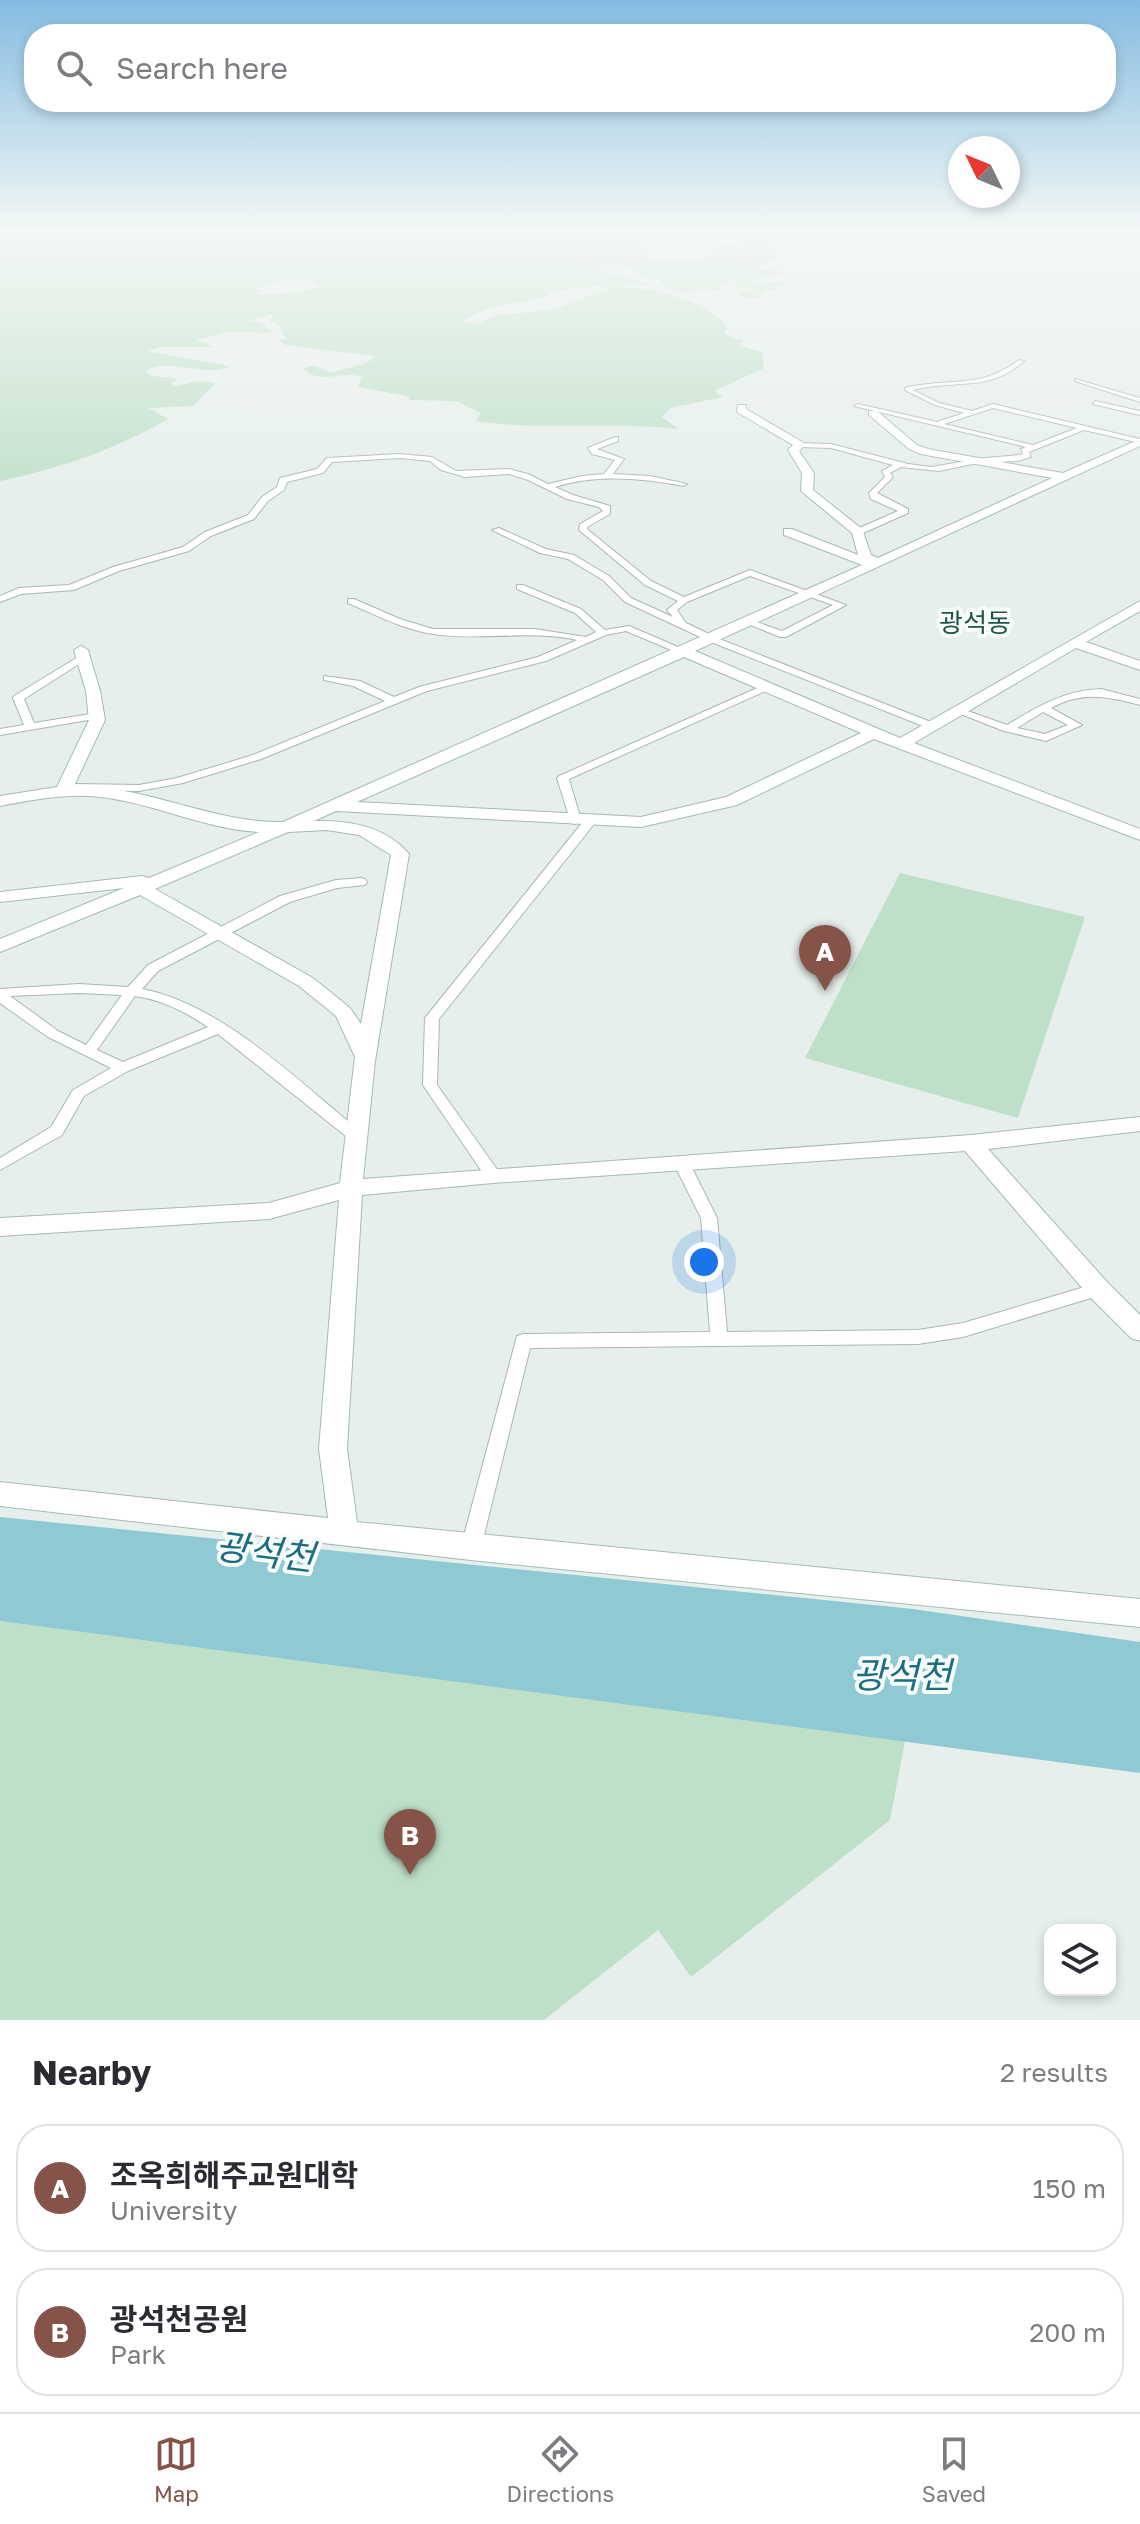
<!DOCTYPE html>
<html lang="en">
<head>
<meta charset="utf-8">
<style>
	body { margin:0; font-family:"Golos Text","Noto Sans KR",sans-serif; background:#f7f7f7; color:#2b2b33 }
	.controls { position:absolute; right:24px; bottom:24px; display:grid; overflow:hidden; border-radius:16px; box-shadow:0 4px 12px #0003 }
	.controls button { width:72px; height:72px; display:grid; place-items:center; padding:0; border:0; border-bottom:2px solid #e1e1e2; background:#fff; color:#2b2b33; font:40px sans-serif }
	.compass { position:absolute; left:948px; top:136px; width:72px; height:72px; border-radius:50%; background:#fff; box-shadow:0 4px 12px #0003; rotate:313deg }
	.you { position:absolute; left:704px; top:1262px; width:28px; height:28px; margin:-20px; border:6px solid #fff; border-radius:50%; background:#1a73e8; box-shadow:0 0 0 12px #1a73e833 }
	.badge { display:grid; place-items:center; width:52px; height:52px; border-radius:50%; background:#855347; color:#fff; font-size:26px; font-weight:700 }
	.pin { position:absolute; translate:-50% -66px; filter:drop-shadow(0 2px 4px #0008) }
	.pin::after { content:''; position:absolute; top:42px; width:28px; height:24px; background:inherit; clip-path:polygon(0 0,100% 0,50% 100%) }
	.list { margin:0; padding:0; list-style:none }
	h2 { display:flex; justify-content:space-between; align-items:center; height:104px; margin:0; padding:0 32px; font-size:34px }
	h2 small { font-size:26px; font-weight:400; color:#7c7c81 }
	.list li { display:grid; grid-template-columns:52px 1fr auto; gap:24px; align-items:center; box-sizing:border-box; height:128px; margin:0 16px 16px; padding:0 16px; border:2px solid #e1e1e2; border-radius:32px }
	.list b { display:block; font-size:30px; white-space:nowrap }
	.list p { margin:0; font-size:26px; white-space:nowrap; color:#7c7c81 }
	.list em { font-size:26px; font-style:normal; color:#7c7c81 }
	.icon { flex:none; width:44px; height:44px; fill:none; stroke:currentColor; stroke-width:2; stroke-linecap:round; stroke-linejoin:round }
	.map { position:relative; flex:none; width:1140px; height:2020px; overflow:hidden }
	.search { position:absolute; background:#fff; box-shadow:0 4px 12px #0003; left:24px; right:24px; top:24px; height:88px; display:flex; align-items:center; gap:20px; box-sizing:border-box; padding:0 28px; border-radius:32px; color:#7c7c81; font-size:30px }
	.sheet { height:392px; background:#fff }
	nav { display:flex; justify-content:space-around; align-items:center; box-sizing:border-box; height:112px; border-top:2px solid #e1e1e2; background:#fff; font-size:22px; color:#7c7c81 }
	nav a { display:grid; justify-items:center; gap:4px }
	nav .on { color:#855347 }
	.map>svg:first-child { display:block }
	.green { fill:#bfe0c8; fill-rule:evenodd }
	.water { fill:#8ec9d4 }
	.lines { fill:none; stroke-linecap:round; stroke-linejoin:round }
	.street-casing { stroke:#a8b8b2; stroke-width:2 }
	.secondary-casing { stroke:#a4bbb3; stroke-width:2 }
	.street { fill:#fff; fill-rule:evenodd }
	.secondary { fill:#fff; fill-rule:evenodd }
	.labels { text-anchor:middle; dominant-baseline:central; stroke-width:8; stroke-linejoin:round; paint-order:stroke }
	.far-quarter-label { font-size:26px; fill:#1f5548; stroke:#f7fbf9 }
	.near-water-label { font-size:36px; font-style:italic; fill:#1c6f80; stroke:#f7fbf9 }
</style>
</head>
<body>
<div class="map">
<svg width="1140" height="2020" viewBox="0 0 1140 2020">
	<rect width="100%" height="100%" fill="#e6efeb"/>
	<path class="green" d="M0,230h429l43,20 -38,-20c22,0 123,5 133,0l103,1 8,6 -28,4 -5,-6 -9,3 6,5 -3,2 10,1 -5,4 6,5 -3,3 23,4 41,-6 6,-6 -10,-4 39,-2 -8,-5c27,3 29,-14 56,-3l-26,8 35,1 -27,4 -4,5 10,3 -29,12 31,3 -14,6 -18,1v5c13,1 23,-5 34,-2l-12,5 3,3 -13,1 -4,8 -21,-2 1,-4 17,-4 -18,-2 -7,-8 -6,3 6,3 -15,-1 5,4 -6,3 -13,-3 -16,6 -26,-10 -1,-5 -6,-3 -1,5 -5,-1 -27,-15 -20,-1 -4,5 69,21 -27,-6 -21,3c26,-1 94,13 110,42l-4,5 20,7 -4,5 22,6 2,16 -50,23 9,6 -53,11 -8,9 16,12c-68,-8 -135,2 -202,-8l5,-8 -24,-12 -47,-1 -3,-4 -49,-9 4,-10c-19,-7 -41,8 -59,-8 14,-8 18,1 28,4l35,-10 10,-7 -91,-11 -8,-5 10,-1 -6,-7 1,-5 -12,-6 3,-7 -26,7 14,2 13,10 -47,-1 -30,8 16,7h-51l-15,4 83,15c-24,13 -60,-10 -85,5 9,9 22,3 33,9l-7,3 4,3 24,-5 16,2 -22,23 -45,2 20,11c-54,31 -107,49 -168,62zM284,280h25l10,7 -18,5 -45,3 6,-4 -6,-3zM594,286l17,1 -55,22 -59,6 -21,9 -15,-3 25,-12 65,-13 -5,-4z
		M900,873l185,44 -67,201 -213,-60z
		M0,1621l905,120 -15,79 -199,157 -33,-47 -114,90h-544z"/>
	<path class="water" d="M0,1517l913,92 227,33v131l-1140,-152z"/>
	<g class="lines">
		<g class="street-casing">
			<path id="street" d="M1019,360l5,1c-35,32 -69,18 -111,29l26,13 33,8 21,-7 147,35v4l-56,-13 -55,22 2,5 -14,4 -40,2 -38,8 -38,-4 -11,6 3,4 -16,16 31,16v4l-47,21h-6v-4l43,-19 -27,-12 -2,-6 16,-16 -3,-6 11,-6 -62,-17 -31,-1h-3v-4l34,1 77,20 23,3 54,-9 35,-3 3,-1 -2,-5 5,-2 -172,-41 4,-2 79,18 27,-9 -29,-8 -30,-15v-2c43,-11 75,2 114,-28zM993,408l84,20 -44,17 -89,-21z
				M1075,379l65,19v4l-65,-21z
				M1095,401l45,10v4l-47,-11z
				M615,437h3v4l-21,8 27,10 -11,15 37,2 37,8 -4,2c-43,-8 -86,-12 -128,1l18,8 37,11v8l-23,13v2l64,52 33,16 66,-27 96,35 -60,32h-6l-34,-14 5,-3 31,11 51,-26 -83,-29 -63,26 -10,8 9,13 31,15 219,86v4h-8l-217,-86 -86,-40 -22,-22 -35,-21 -28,-6 -48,-23 7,-2 47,21 28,6 35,21 22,22 42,19 -6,-7 11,-9 -33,-16 -66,-55 1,-6 23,-13 -4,-4 -32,-8 -39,-19 -19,-6 -44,3 -24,-7 -11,-9 -30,-3 -68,4 -9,11 -36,9 -3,8 -16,11 -14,18 -43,17 -22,15 -70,20 -45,19 -53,4 -21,8v-6l19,-8 50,-3 44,-18 70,-20 22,-15 43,-17 14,-18 15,-10 3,-9 37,-9 10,-11 73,-4 32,3 24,14 53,-2 19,5 20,10 34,-8 22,-2 11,-14 -23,-6 -4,-6z
				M517,585h6l58,24 24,21 24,-4 63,27 -9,2 -57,-24 -20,4 -60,26 -119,30 -166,68 -78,24 -44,8 -63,-1 -6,-3 6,-3 63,1 38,-7 76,-23 132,-54 -32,-15 -29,-6v-4l36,5 34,16 25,-10 119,-30 39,-17c-45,-10 -90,0 -136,-5 -33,-3 -63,-19 -93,-32v-4h6l46,20 33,10h102l51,8 10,-5 -21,-19 -58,-24z
				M83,654l5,3 -1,2 -63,40 10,24 62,-10 4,1v4l-100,17v-6l24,-4 -11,-27 1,-2z
				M766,684l4,1v4l-201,90 12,41 -6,4 -4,-1 -14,-45 2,-2z
				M1101,689l39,10v6c-33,-9 -58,-14 -89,3l31,17 -36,16 -42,-10 -51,-20 5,-3 4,1 45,16c30,-18 57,-35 94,-36zM1043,712l25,13 -23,9 -28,-6z
				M590,817l4,1v6l-155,195 -2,66 64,90 -2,4h-12l-64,-94 2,-67 161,-200z
				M361,878l4,1 2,3 -2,3 -28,3 -47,14 -132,69 -16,18c80,15 158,94 220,144l3,4 -3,4h-10l-134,-107 -90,37 -44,25 -22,39 -62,35v-12l51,-31 22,-37 38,-22 -63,-31 -48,-34v-14l79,-5 49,3 20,-22 132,-69 56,-16zM79,993l43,2 -36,50 -28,-14 -48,-35zM135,996c28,4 50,16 73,31l-85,35 -26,-12z
				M681,1157l6,1 30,60 10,114 191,-2 45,-7 135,-40 6,1 3,5 -3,5 -141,43 -45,7 -388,4 -49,199 -3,6 -7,3 -7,-3 -3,-6 56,-211 6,-2 187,-2 -9,-114 -28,-56 2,-4z"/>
		</g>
		<g class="secondary-casing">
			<path id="secondary" d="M738,405h8v4l58,34 1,2 -6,6 15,22 -1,17 49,39 9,26 7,3 174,-80 -131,-24 -12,-5 -40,-34v-4h8l40,34 11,4 135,24 77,-34v7l-445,205 205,87 240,-137v10l-54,31 54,19v9l-64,-22 -162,95 226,86v11l-266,-101 -137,66 -96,22 -305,-16 -22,10c35,-1 72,5 95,33l-34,207 -12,118 608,-44 169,-18v14l-152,18 119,133 33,33v26l-9,-3 -42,-42 -124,-145 -472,32 -131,12 -15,254 10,73 783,77v28l-669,-67 -471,-54v-24l328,36 -9,-69 20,-249 -70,19 -269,17v-18l269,-15 71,-20 15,-126 -19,-41 -37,-30 -159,-91 -140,57v-13l124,-51 -124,14v-10l142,-16 7,2 110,-46c-55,-3 -105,-29 -159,-35 -34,-4 -67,3 -100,9v-10l57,-9 32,-67 -3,-29 -12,-41 7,-4 7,4 12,41 5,29 -31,66c72,-1 137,37 209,36l579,-257 -78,-30v-6h8l66,26 -6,-22 -51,-42 1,-18 -14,-23 5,-5 -56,-33zM684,657l177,76 -135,64 -85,20 -284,-15zM327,830l32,5 32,20 -30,169 -11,-16 -37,-30 -158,-89 133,-57z"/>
		</g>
		<use href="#street" class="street"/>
		<use href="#secondary" class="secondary"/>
	</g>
	<linearGradient id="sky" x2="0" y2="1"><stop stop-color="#84bce0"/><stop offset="0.45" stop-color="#f4f8f6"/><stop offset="1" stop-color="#f4f8f6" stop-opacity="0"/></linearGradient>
	<rect width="1140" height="513" fill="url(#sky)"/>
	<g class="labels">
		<g class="far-quarter-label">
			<text x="975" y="622">광석동</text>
		</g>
		<g class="near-water-label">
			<text transform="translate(265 1551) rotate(7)">광석천</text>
			<text x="902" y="1674">광석천</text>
		</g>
	</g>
</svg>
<div class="controls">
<button><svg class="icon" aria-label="layers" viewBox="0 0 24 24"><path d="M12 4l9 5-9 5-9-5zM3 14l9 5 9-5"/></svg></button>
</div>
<svg class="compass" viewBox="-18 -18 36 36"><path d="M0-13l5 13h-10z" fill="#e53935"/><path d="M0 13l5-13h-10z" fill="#7c7c81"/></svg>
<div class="you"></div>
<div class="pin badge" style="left:825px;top:991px">A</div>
<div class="pin badge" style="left:410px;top:1875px">B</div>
<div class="search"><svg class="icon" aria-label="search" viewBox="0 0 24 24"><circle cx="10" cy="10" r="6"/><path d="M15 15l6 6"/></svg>Search here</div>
</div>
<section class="sheet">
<h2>Nearby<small>2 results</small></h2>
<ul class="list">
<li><span class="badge">A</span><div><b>조옥희해주교원대학</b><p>University</p></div><em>150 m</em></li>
<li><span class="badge">B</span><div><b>광석천공원</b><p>Park</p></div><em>200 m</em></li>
</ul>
</section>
<nav>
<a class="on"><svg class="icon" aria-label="map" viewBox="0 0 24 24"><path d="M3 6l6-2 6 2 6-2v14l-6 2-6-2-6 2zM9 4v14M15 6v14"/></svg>Map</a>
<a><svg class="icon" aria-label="directions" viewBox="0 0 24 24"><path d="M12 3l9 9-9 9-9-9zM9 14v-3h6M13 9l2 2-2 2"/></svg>Directions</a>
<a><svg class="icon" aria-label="saved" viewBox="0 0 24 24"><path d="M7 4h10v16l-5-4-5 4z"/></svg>Saved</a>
</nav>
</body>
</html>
